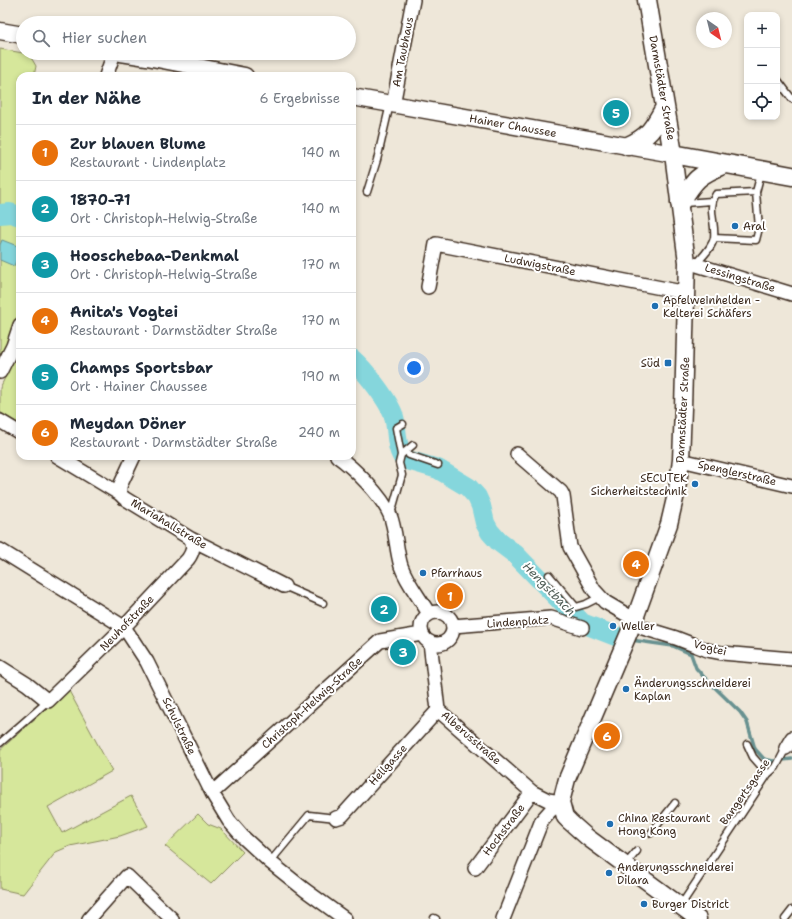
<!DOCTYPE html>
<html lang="de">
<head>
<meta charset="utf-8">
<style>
	body { margin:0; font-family:"Shantell Sans",sans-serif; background:#f6f6f7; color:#1f2937 }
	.controls { position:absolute; right:12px; top:12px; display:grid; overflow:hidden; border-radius:8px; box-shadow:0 2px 6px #0003 }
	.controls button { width:36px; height:36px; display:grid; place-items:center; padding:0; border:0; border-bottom:1px solid #e0e1e3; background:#fff; color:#1f2937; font:20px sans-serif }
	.compass { position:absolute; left:696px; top:12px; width:36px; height:36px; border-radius:50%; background:#fff; box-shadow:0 2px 6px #0003; rotate:145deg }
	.you { position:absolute; left:414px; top:368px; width:14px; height:14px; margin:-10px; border:3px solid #fff; border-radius:50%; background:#1a73e8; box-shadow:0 0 0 6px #1a73e833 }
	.badge { display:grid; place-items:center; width:26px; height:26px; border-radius:50%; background:#2563eb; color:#fff; font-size:13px; font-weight:700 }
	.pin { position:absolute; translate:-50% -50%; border:2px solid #fff; box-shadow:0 1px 4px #0006 }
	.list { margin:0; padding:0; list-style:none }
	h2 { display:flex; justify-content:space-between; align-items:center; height:52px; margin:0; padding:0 16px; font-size:17px }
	h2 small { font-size:13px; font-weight:400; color:#747a83 }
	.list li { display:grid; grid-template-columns:26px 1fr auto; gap:12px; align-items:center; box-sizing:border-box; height:56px; padding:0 16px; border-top:1px solid #e0e1e3 }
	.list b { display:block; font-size:15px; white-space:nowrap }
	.list p { margin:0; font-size:13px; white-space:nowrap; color:#747a83 }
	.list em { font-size:13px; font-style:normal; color:#747a83 }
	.icon { flex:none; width:22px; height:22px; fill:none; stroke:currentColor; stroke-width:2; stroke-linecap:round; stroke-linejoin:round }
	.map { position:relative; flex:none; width:792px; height:919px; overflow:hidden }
	.search { position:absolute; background:#fff; box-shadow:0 2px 6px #0003; left:16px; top:16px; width:340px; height:44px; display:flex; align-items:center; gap:10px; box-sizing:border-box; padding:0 14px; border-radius:22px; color:#747a83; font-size:15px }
	.panel { position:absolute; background:#fff; box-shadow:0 2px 6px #0003; left:16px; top:72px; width:340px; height:388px; border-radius:12px }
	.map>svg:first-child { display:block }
	.green { fill:#d6e79b; stroke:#88885c }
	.water { fill:#85d6dc; stroke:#679190 }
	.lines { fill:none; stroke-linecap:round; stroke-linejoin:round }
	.stream { stroke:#679190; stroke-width:3.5 }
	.river { stroke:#85d6dc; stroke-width:20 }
	.service-casing { stroke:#3b2a1e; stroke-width:9 }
	.minor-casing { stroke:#3b2a1e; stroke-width:16 }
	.tertiary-casing { stroke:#3b2a1e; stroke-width:19 }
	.secondary-casing { stroke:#3b2a1e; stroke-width:21 }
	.service { stroke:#fff; stroke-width:6 }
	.minor { stroke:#fff; stroke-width:13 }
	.tertiary { stroke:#fff; stroke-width:16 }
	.secondary { stroke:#fff; stroke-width:18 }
	.poi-dot { fill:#1f6fb2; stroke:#fff; stroke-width:1.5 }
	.labels { text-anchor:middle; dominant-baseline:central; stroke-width:4; stroke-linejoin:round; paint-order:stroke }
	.street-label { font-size:11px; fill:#3b2a1e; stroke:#fff }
	.poi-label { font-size:11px; fill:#3b2a1e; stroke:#fff; text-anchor:start }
	.water-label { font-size:12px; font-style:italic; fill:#515e57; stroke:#fff }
</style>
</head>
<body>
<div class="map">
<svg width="792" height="919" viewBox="0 0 792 919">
	<rect width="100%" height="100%" fill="#eee7d9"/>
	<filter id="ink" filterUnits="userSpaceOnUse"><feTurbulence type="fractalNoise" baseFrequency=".025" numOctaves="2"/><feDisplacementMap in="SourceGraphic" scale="8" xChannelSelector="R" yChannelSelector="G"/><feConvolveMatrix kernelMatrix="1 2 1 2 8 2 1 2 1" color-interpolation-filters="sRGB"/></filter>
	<g filter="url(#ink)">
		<path class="green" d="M0,49l29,5 7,12 -2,10h-14v234l-20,53z
			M20,347v77l-20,-12v-24z
			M68,689l44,82 -64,36 14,26 69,-37 17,30 -28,10 -50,10 -14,6 -33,42 -23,-5v-139z
			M198,814l10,10 13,5 22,23 -32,32 -46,-38z"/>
		<path class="water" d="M2,240l18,7v4l-6,15 -14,-6v-15z"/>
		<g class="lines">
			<path class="stream" d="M631,640l42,6 18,8 5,14 7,8 37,36 7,10 8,27 9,10 9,2 19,-2"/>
			<path class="river" d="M0,214l10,-1 10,3
				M352,359c12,10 38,43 42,58 4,14 1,30 10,42l34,10 30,18 9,10 4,9 4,17 5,9 9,10 16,12 67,69 36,14"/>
			<g class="service-casing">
				<path id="service" d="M777,79l15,20
					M367,192l10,-32 13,-56
					M684,203l28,-2
					M714,238l42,2 3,-12 -3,-36 5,-19
					M696,264c6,-7 16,-16 18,-26 2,-16 -7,-29 2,-44l40,-2
					M401,455l-5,-27 7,-4
					M409,455l29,10
					M391,514l11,-39 -3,-12 2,-8 12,-10
					M549,575l27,32 10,-3 14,-7
					M284,586l39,17
					M0,743l48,-42
					M747,744l6,13 15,17
					M651,833l24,-30
					M270,862l39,-47 27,3
					M626,864l11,-13
					M681,905l87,-131 8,-7 10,-19
					M434,918l2,1
					M785,919l7,-9"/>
			</g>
			<g class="minor-casing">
				<path id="minor" d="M106,76l8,-23
					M393,105l20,-105
					M687,262l105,32
					M428,287l8,-43 251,49
					M0,372l13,-26 7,-21
					M0,421l20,12
					M517,454l44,38 2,4 7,51 24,43 11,12 22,13 16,13 33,10 31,12 15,3 70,6
					M57,456l63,38 4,4 67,41 93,47
					M337,456c17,12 45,40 53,59 6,15 6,35 11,51 6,17 19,32 28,48
					M681,460l111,26
					M120,494v-8l14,-30
					M0,550l124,77 23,35 65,131 17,28 15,17 26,24 35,28 40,29
					M421 628a16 16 0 1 1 32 0a16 16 0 1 1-32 0Z
					M453,626l98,-8 31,10
					M430,642l8,68 94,82 16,8 13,2
					M0,667l27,17 21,17 76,-74 64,-68c5,-7 6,-12 3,-20
					M786,748l6,-10
					M212,793l168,-152 42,-7
					M336,818l6,-2 96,-106
					M475,868l57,-76
					M89,919l38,-43 45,43
					M503,919l39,-99 8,-9 11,-9"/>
			</g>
			<g class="tertiary-casing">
				<path id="tertiary" d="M0,31l23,4
					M121,53l26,4 98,19
					M352,97l321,57 14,108 -4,146 -2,52 -4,30 -8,34 -35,97 -67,158 -6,23 4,15 5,5 17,15 111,82"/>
			</g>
			<g class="secondary-casing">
				<path id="secondary" d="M647,0l26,154 119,22
					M628,146c22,-10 26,-19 37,-39
					M680,203c15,-24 18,-28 45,-39"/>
			</g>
			<use href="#service" class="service"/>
			<use href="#minor" class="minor"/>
			<use href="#tertiary" class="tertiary"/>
			<use href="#secondary" class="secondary"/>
		</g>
	</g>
	<g class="poi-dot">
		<circle cx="735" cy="226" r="4"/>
		<circle cx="655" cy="306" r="4"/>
		<rect x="664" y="359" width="8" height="8" rx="2"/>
		<circle cx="695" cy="484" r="4"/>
		<circle cx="423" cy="573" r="4"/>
		<circle cx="613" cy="626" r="4"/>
		<circle cx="626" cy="689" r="4"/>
		<circle cx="610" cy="824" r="4"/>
		<circle cx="609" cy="873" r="4"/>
		<circle cx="644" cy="904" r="4"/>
	</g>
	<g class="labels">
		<g class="street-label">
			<text transform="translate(403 52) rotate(-79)">Am Taubhaus</text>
			<text transform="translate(662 88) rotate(80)">Darmstädter Straße</text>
			<text transform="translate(513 126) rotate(10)">Hainer Chaussee</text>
			<text transform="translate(540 265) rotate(11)">Ludwigstraße</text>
			<text transform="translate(740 278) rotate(17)">Lessingstraße</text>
			<text transform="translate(683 410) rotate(-87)">Darmstädter Straße</text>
			<text transform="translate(737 473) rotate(13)">Spenglerstraße</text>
			<text transform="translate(169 524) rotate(31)">Mariahallstraße</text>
			<text transform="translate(518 622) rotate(-4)">Lindenplatz</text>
			<text transform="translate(127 623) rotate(-46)">Neuhofstraße</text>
			<text transform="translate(710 648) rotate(14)">Vogtei</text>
			<text transform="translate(312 703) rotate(-42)">Christoph-Helwig-Straße</text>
			<text transform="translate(179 726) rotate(64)">Schulstraße</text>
			<text transform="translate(471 738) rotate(41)">Alberusstraße</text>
			<text transform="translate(388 765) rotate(-48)">Hellgasse</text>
			<text transform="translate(745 792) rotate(-55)">Bangertsgasse</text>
			<text transform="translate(504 830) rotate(-53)">Hochstraße</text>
		</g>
		<g class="poi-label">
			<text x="743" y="226">Aral</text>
			<text x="663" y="300">Apfelweinhelden -<tspan x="663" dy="13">Kelterei Schäfers</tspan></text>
			<text x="660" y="363" text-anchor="end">Süd</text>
			<text x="687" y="478" text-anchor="end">SECUTEK<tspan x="687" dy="13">Sicherheitstechnik</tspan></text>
			<text x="431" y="573">Pfarrhaus</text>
			<text x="621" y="626">Weller</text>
			<text x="634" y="683">Änderungsschneiderei<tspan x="634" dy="13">Kaplan</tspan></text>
			<text x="618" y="818">China Restaurant<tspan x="618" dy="13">Hong Kong</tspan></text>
			<text x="617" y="867">Anderungsschneiderei<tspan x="617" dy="13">Dilara</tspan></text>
			<text x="652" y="904">Burger District</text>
		</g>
		<g class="water-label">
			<text transform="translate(549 589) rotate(46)">Hengstbach</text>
		</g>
	</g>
</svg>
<div class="controls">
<button>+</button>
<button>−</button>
<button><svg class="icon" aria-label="locate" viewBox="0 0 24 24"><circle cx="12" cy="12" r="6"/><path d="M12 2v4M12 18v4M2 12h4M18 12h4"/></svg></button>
</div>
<svg class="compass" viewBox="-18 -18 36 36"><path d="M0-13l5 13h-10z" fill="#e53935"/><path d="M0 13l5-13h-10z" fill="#747a83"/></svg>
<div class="you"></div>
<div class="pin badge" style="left:450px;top:596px;background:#e8710a">1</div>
<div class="pin badge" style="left:384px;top:609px;background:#0f9aa8">2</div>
<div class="pin badge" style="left:403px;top:652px;background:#0f9aa8">3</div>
<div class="pin badge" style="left:636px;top:564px;background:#e8710a">4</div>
<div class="pin badge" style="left:616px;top:113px;background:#0f9aa8">5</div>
<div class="pin badge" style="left:607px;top:736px;background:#e8710a">6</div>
<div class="search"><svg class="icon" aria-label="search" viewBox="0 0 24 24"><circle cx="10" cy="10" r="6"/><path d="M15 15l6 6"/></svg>Hier suchen</div>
<section class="panel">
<h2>In der Nähe<small>6 Ergebnisse</small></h2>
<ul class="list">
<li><span class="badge" style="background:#e8710a">1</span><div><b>Zur blauen Blume</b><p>Restaurant · Lindenplatz</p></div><em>140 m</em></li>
<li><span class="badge" style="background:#0f9aa8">2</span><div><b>1870-71</b><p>Ort · Christoph-Helwig-Straße</p></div><em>140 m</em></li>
<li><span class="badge" style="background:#0f9aa8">3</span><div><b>Hooschebaa-Denkmal</b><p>Ort · Christoph-Helwig-Straße</p></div><em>170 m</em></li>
<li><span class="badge" style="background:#e8710a">4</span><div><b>Anita's Vogtei</b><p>Restaurant · Darmstädter Straße</p></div><em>170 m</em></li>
<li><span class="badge" style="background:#0f9aa8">5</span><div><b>Champs Sportsbar</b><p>Ort · Hainer Chaussee</p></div><em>190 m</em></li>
<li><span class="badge" style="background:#e8710a">6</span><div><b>Meydan Döner</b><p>Restaurant · Darmstädter Straße</p></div><em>240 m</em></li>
</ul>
</section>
</div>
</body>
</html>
